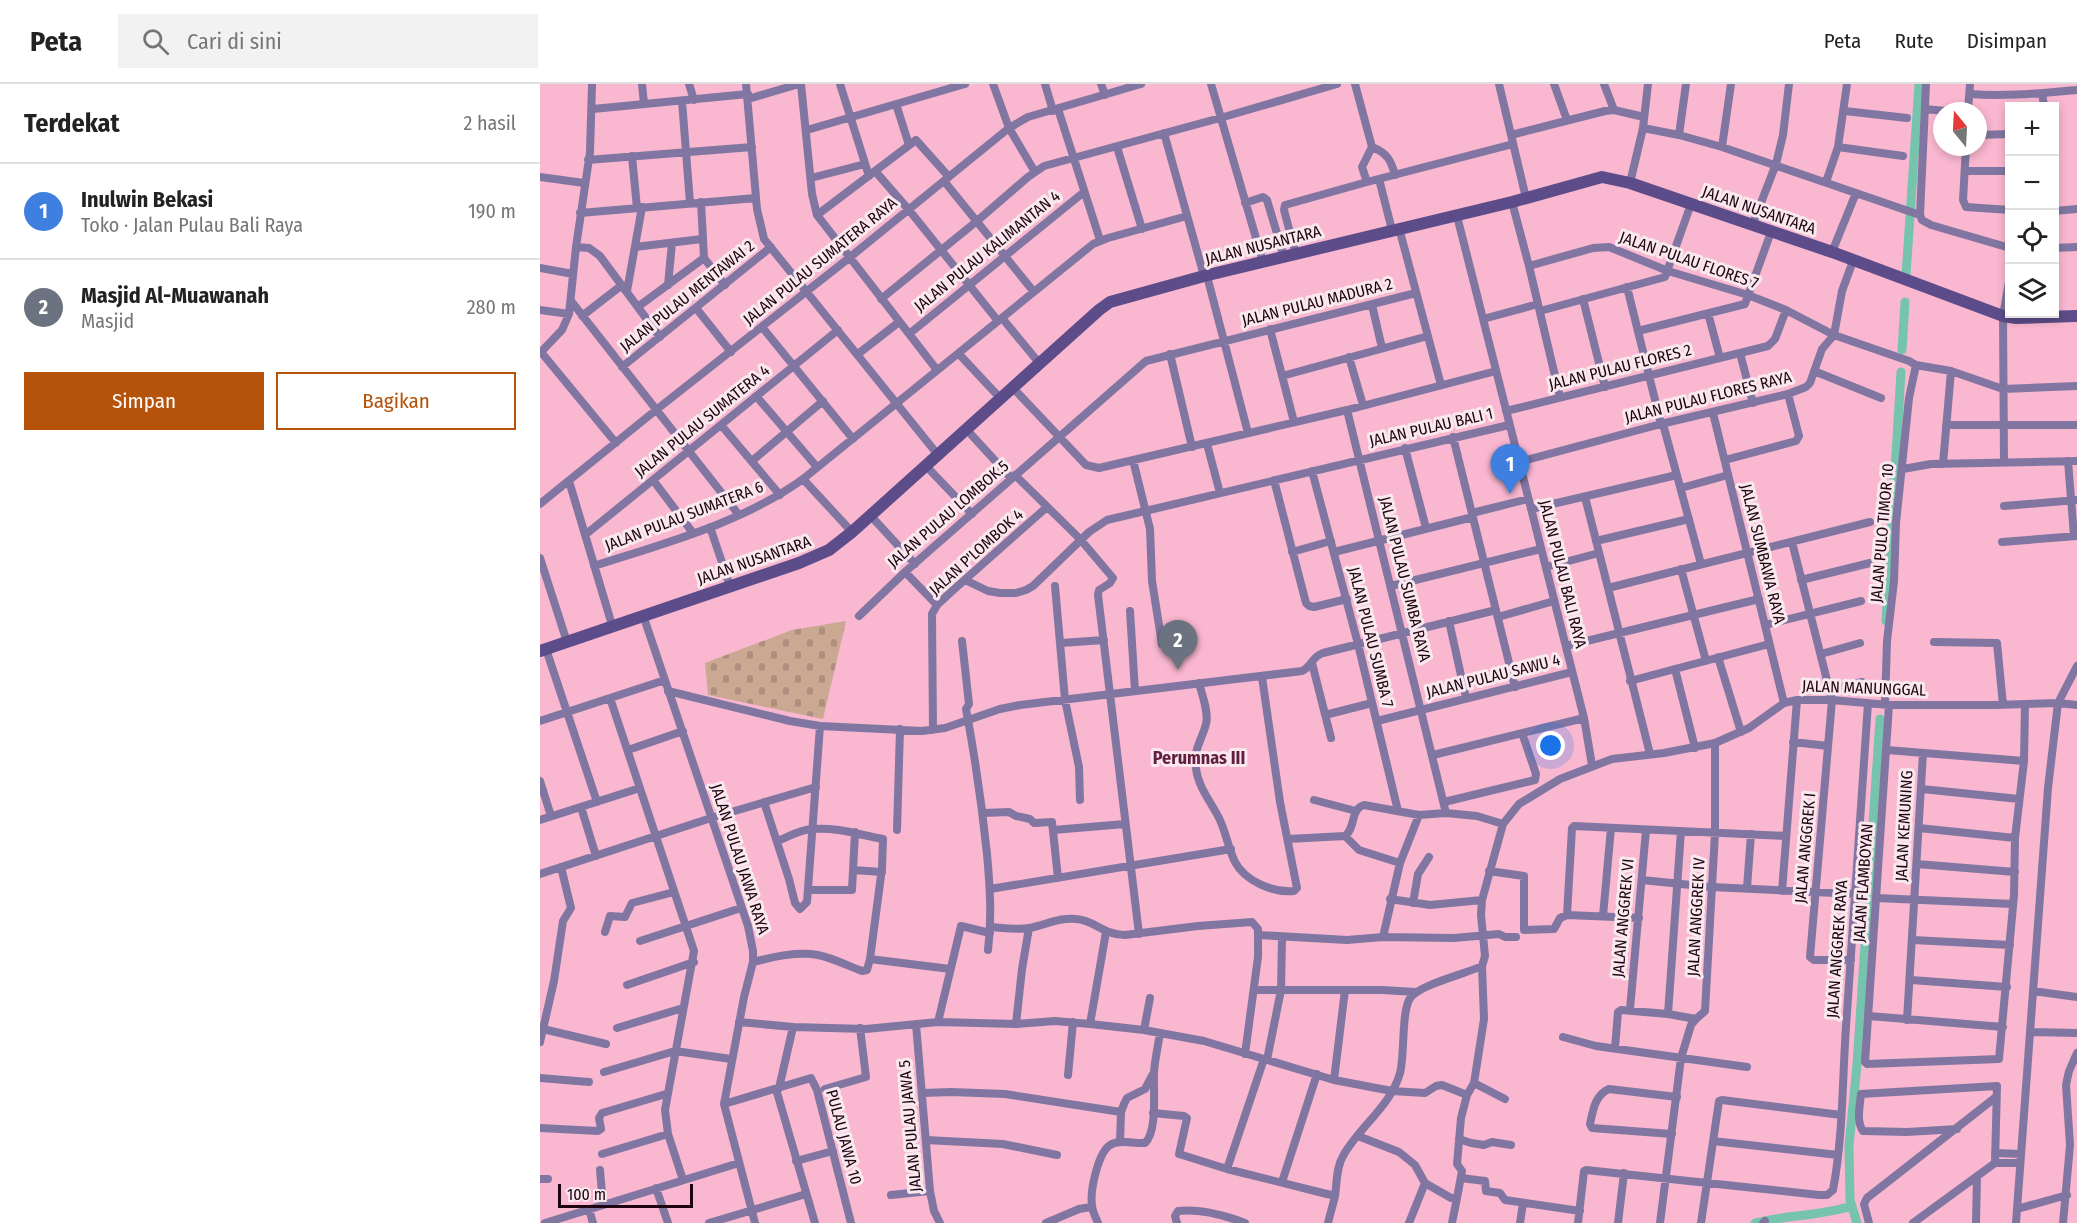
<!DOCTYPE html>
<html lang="id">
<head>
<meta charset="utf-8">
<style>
	body { margin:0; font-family:"Fira Sans Condensed",sans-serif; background:#f2f2f2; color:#222 }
	.controls { position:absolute; right:18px; top:18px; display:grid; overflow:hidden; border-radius:0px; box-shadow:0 3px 9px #0003 }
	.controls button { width:54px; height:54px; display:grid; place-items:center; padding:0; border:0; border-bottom:2px solid #e0e0e0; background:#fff; color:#222; font:30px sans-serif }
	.compass { position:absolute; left:1393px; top:18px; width:54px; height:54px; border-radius:50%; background:#fff; box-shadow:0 3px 9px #0003; rotate:342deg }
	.scale { position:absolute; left:18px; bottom:15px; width:135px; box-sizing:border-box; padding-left:6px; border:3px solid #1e0410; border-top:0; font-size:16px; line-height:21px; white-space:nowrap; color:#1e0410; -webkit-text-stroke:4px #f9e8ee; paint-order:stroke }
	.you { position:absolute; left:1011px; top:662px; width:21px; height:21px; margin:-15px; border:4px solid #fff; border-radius:50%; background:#1a73e8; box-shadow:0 0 0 9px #1a73e833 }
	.badge { display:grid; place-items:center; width:39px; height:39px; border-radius:50%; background:#b45309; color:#fff; font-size:20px; font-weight:700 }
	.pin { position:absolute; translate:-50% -50px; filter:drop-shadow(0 2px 3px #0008) }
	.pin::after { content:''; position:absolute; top:32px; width:21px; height:18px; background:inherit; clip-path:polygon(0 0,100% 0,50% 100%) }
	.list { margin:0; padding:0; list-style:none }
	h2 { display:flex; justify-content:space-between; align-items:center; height:78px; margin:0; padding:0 24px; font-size:26px }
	h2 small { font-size:20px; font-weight:400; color:#767676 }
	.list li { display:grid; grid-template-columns:39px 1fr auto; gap:18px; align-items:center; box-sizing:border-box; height:96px; padding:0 24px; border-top:2px solid #e0e0e0 }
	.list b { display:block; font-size:22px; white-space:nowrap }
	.list p { margin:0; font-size:20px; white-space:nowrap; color:#767676 }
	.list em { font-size:20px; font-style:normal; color:#767676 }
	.actions { display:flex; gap:12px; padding:18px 24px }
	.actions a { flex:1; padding:14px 0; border:2px solid #b45309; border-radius:0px; text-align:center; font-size:21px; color:#b45309 }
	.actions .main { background:#b45309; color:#fff }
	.icon { flex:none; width:33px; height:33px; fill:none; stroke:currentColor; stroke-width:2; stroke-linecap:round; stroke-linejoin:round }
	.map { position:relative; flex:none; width:1537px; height:1139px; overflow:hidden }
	header { display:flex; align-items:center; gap:36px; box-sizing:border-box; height:84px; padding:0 30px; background:#fff; border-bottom:2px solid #e0e0e0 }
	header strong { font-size:28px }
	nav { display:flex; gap:33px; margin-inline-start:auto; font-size:21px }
	.search { width:420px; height:54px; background:#f2f2f2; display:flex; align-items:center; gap:15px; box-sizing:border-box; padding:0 21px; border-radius:0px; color:#767676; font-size:22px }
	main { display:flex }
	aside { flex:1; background:#fff }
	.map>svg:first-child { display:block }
	.cemetery { fill:url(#cemetery-stones) }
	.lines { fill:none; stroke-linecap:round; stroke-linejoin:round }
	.canal { stroke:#77c4ae; stroke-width:9 }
	.street { stroke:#8076a1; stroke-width:8 }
	.secondary { stroke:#5c4c89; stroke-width:12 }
	.labels { text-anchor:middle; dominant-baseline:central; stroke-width:6; stroke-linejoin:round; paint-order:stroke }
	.street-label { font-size:16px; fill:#1e0410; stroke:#f9e8ee }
	.neighbourhood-label { font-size:18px; font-weight:bold; fill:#621e3e; stroke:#f9e8ee }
</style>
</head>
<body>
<header>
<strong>Peta</strong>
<div class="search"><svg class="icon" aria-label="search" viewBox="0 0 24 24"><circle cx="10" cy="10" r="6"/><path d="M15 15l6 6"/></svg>Cari di sini</div>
<nav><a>Peta</a><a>Rute</a><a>Disimpan</a></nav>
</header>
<main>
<aside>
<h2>Terdekat<small>2 hasil</small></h2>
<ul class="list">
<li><span class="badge" style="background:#3f7fe0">1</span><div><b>Inulwin Bekasi</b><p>Toko · Jalan Pulau Bali Raya</p></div><em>190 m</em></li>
<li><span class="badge" style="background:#6b7280">2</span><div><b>Masjid Al-Muawanah</b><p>Masjid</p></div><em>280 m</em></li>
</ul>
<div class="actions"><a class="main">Simpan</a><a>Bagikan</a></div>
</aside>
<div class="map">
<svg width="1537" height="1139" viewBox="0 0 1537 1139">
	<defs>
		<pattern id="cemetery-stones" width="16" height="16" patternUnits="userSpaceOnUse" patternTransform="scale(1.5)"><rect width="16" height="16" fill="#cba892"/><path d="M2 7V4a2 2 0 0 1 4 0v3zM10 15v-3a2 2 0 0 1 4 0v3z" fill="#ae8f7d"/></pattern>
	</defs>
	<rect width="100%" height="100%" fill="#f9b7d0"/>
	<path class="cemetery" d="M306,537l-23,98 -115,-24 -3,-32 87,-33z"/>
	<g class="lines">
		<path class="canal" d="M1366,191l13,-191
			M1362,266l3,-48
			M1346,537l15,-249
			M1215,1139c32,-8 65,-7 97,-17
			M1317,1139l-7,-23 -1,-54 8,-81 23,-346"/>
		<path class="street" d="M102,0l2,20
			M149,0l5,16
			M206,0l11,125 7,30 174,216
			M261,0l11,110 5,21 120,155
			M300,0l29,92
			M453,0l16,44 26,44
			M505,0l8,27
			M561,0l4,11
			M671,0l52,178
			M815,0l17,63 -10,20 5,15
			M959,0l27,114
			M1014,0l13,36
			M1064,0l10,26
			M1386,0l-6,131 2,5 9,5 79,23
			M1502,9l2,13
			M1430,10c36,3 71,-1 107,-4
			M208,15l51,-15
			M142,17l8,102
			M356,20l13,41
			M53,25l155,-15
			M518,25l42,131
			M1385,25l21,2
			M1305,27l62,7
			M1428,27l2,-27
			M1103,44l36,7 43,12 198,68
			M267,46l158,-46
			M624,49l40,143
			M971,51l94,-24 9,-1 30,7
			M1139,51l7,-51
			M1438,51l32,-1
			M577,63l25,82
			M832,63c15,6 19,13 23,28
			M1182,63l9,-63
			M1298,63l65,9
			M1426,63l-3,53 3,7 44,3
			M92,72l5,52
			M48,76l164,-13
			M335,87l34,39 89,111
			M1425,87h45
			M0,93l44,6
			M271,94l54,-14
			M839,95l13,51
			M404,97l90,111
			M1286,98l12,-35 9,-63
			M1090,99l13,-55 5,-44
			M161,118l3,56 21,27
			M972,118l17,64 31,131
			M705,119l18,-6 4,3 17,57
			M1514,127l23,-2
			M40,129l176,-15
			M277,131l99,-75 33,37
			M917,132l127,502 8,47
			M1212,142l24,-62 7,-29 6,-51
			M859,144l42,157
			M36,163l13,1 11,8 60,81
			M95,163l67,-8
			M1514,164l23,-1
			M1292,168l24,-59
			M756,171l-12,-45 1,-5 82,-23 146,-38
			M989,182l64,-18 16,-1 59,24 80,24 38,15 48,25 75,26 7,4 35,6 52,18 74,-3
			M0,184l33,6
			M667,192l41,157
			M128,201l4,-42
			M1087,203l34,137
			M87,207l15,-84
			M341,215l96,-78 51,-44 16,-11 176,-48 117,-34
			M1043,215l22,88
			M31,217l168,214
			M832,221l10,43
			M99,222l65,-48
			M156,224l35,44
			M0,226l29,4
			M1000,227l125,-34 26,-73
			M1168,229l12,45
			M42,232l40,-31
			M462,234l38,46
			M943,235l55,-15
			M222,243l91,112
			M730,245l24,93
			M1098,247l107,-27 26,-72
			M369,250l175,-142
			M1,268l75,91
			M0,269l22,-23 7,-16 7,-67 14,-95 2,-68
			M1200,269l13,50
			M318,270l41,-32
			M419,270l42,45
			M630,270l22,93
			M809,273l14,48
			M82,283l149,-120
			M1274,287l67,27
			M742,292l146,-40
			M473,304l73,77 13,3 248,-58 149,-39
			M216,312l61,71
			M807,326l99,403
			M966,327l262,-65 7,-7 11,-29
			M1173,329l71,290
			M1123,340l38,140
			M181,341l59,70
			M1406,341h131
			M427,346l44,48
			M913,353l62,250
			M667,360l13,49
			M865,364l21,80
			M593,376l17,69 2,52 10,63
			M1185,376l71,-19 3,-5 -11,-42
			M212,377l71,-60
			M1528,377l6,75
			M979,378l142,-38 127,-30 18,-7 4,-4 12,-34 12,-14 8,-44 11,-30
			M1464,378l-1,-146 7,-40
			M1403,380l8,-93
			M386,382l46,48
			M1363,385l28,-5 146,-3
			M772,387l46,173 40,167
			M475,391l65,64 33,39 -3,5 -11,7 -1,5 41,339
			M263,395l49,53
			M113,396l40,53
			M734,396l32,123 3,3 5,1 33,-8
			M29,397l43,144
			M1141,404l47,-13
			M1045,413l65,257
			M0,420l116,-94 193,-152 160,-130 19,-11 113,-33
			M1464,422l73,-6
			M991,425l146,-34
			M932,429l56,-14
			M330,431l45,49
			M170,443l20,59
			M45,451l253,-205
			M1056,457l93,-22
			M1252,458l40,158 -22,257 4,3h37
			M1462,458l75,-6
			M752,468l39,-11
			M794,468l139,-35
			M0,474l27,84
			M54,482c71,-23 148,-43 209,-87l290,-235 15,-6 79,-22
			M1006,483l53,-14
			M1141,485l25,92
			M365,488l32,33
			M425,496l23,11 12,2h16l10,-3 7,-4 56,-54 18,-12 402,-95
			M1261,496l69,-17
			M515,502l10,114 14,67 1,33
			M851,502l150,-37
			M1068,504l262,-66
			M590,527l5,80
			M103,531l105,311 5,25v11l-9,35 -20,107 31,119
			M319,532l46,-44 241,-211 270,-68
			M958,533l56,-16
			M909,537l17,77
			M1225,541l96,-24
			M422,557l7,63 -3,5c9,48 16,97 21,145 3,33 5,64 1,96
			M1394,558l63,1 6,62
			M521,559l43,-3
			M1026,562l193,-47
			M6,565l51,153
			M1281,570l39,-11
			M1178,573l23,75
			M772,579l19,75
			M1135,585l20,79
			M1090,597l139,-37
			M659,599c3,12 10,29 7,41 -4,16 -13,25 -10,44 2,19 15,34 23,50 7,14 9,30 16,44 10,19 38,31 59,29l3,-3 -17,-86 -18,-125
			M1289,606l33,-8
			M128,607l122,30 30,5 102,5 23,-3 55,-19 20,-4 282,-34c10,-4 10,-15 21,-18l173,-43
			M70,614l84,253 -29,159 3,24 15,46
			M1345,620l2,-63 7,-60 2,-58 13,-125 7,-33
			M1349,621l-24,357 2,2 132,-5 15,-164 1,-57 9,-77 1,-57
			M785,631l47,-12
			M0,637l125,-41
			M837,637l195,-49
			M393,646l-1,-116 5,-9 14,-13 96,-85
			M1253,658l35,4
			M88,666l55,-19
			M1347,666l137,11
			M893,671l151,-37
			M0,697l11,35
			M1382,705l97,10
			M774,716l42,11
			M224,718l25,77 6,24 5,6 7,-7 13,-176
			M904,718l91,-22 1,-6 -14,-41
			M41,723l15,49
			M443,729l26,-1 7,4 14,3 4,4 18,-1 6,56
			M0,736l100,-32
			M1379,744l96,10
			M357,746l3,-101
			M513,746l72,-6
			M805,752l14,14 41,13
			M748,755l57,-3c11,-8 5,-27 19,-31l55,10 27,-2 31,3 26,8
			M1377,780l98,8
			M313,786l29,2
			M949,787l35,5v54l30,-1 6,-11 7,-3 72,3
			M0,790l171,-56 105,-31
			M1102,796l69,7 145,7
			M1207,804l4,-54
			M450,805l241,-40
			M268,806h44l3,-58
			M1242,807l15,-191
			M1336,814l137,6
			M850,815l40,6 52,-5
			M873,819l5,-29 11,-17
			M1027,831l5,-87 2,-2 212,10
			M1063,832l8,-88
			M451,843c13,1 26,3 38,1 16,-3 31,-11 47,-9 19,1 27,16 49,16l73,-9 54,-4 6,7v28l-13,97
			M65,848l5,-16 15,1 7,-14 42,-11
			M719,851l88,5 36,-3 71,1 45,-4 6,3h11
			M843,853l17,-74 19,-48
			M1373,856l97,5
			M100,857l101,-33
			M330,875l80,10
			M213,878c20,-5 44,-11 65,-7 15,3 30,11 44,16l5,-1 3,-11 12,-91 1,-29c-23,-4 -46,-12 -70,-10 -12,0 -25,8 -36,12
			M1371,896l96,7
			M87,901l67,-23
			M714,906h128l34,2
			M1493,907l44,6
			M1090,925l16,-179
			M1128,930l13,-183
			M1329,932l134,11
			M1367,936l16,-267
			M199,938l54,5 73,2 72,-7 78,2 39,-3 35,3 54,6 60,11 130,39 58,11 33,2 11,-7 6,-1 25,10
			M398,938l23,-96 29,7
			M376,940l14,167 4,20 6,12
			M476,940l6,-55 7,-41
			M550,940l16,-92
			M77,944l66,-20
			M3,945l63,15
			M604,946l6,-32
			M1491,948l46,1
			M1023,953l33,9 151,21
			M0,958l14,-61 9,-60 8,-13 -10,-41
			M1075,964l3,-36 3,-2 47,4 28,5 9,-8 10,-178v-90
			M727,976l14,-70 1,-53
			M64,988l71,-21 56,8
			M528,991l5,-53
			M0,994l49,4
			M794,996l11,-90
			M934,999l31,16
			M239,1004l14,-61
			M236,1005l39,134
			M285,1005l41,-12 -6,-49
			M383,1009l28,-1 54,2 116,18
			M184,1020l87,-26 6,12 34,133
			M613,1029l31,3 3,2 -8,36 48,15 108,27
			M0,1044l58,3 3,-2 -2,-11 3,-5 64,-19
			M1417,1045l-50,3 -44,-1c-7,-9 -3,-26 -2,-37l136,-8 -2,77
			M1132,1050l-80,-6 -2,-4c3,-14 5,-29 19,-35l68,8
			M818,1052l41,16 16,13 10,18 26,15h6l-5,25
			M919,1055l12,4 13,2 8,-3 19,3
			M386,1056l77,4 54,11
			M1173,1057l125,14
			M580,1058l1,-30 3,-8 3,-6 18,-9 8,-15
			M1455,1069l26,1
			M62,1070l66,-20
			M256,1077l37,-10
			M687,1085l37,-110
			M60,1086l3,35
			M921,1094l24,3 1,10 14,2 5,7 75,11
			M0,1095h8
			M742,1098l35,-108
			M116,1104l12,35
			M351,1111l39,-4
			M917,1114l5,-27 -5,-7 4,-46 6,-23 7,-12 10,-64 -2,-53 3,-10 -4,-41 1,-15 21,-76 16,-20 41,-25 52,-20 52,-6 51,-10 34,-15 35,-25 13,-3h35l57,5h106l63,-2 19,2
			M49,1125l4,14
			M1477,1125l50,-14
			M5,1139l194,-60
			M169,1139l97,-29
			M506,1139l33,-14 12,-2
			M558,1139c-2,-5 -6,-12 -6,-18 -2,-14 6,-55 20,-61 9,-5 22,0 33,-1 13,-12 8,-54 9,-71 1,-13 4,-26 6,-39
			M637,1139l-2,-7 3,-5c22,-2 46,4 67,12
			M788,1139c2,-9 5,-18 7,-27 2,-13 1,-28 8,-40 16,-29 48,-50 57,-83 5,-18 1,-65 11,-76 11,-13 54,-23 71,-31
			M869,1139l16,-40
			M980,1139l3,-20
			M1038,1139l6,-52 2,-1 233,25h8l6,-5c11,-58 9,-118 14,-177 7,-104 14,-207 21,-310
			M1078,1139l6,-50
			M1120,1139l21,-165 10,-33 5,-6
			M1161,1139l18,-122 3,-1 119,15
			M1223,1139l2,-2
			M1329,1139l-5,-19 3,-6 129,-101
			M1373,1139l82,-60h25
			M1436,1139l1,-47
			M1476,1139l32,-435 10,-85 19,-37
			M1523,1139l7,-78 -4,-60 3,-14 8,-18"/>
		<path class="secondary" d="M0,567l259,-88 30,-13 23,-18 247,-222 11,-8 94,-26 308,-74 90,-25 28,6 202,69 171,64 13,2 61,-2"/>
	</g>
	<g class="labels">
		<g class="street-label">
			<text transform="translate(1219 126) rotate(19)">JALAN NUSANTARA</text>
			<text transform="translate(723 161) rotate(-14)">JALAN NUSANTARA</text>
			<text transform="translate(447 167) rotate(-39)">JALAN PULAU KALIMANTAN 4</text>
			<text transform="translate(1149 176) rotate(19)">JALAN PULAU FLORES 7</text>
			<text transform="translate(280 177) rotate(-39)">JALAN PULAU SUMATERA RAYA</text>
			<text transform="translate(147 212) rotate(-39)">JALAN PULAU MENTAWAI 2</text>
			<text transform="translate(777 218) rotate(-14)">JALAN PULAU MADURA 2</text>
			<text transform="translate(1080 283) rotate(-14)">JALAN PULAU FLORES 2</text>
			<text transform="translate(1168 313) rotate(-14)">JALAN PULAU FLORES RAYA</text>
			<text transform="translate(162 337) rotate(-39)">JALAN PULAU SUMATERA 4</text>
			<text transform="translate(891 343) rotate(-13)">JALAN PULAU BALI 1</text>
			<text transform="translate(408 430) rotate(-41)">JALAN PULAU LOMBOK.5</text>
			<text transform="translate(144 432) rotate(-21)">JALAN PULAU SUMATERA 6</text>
			<text transform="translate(1342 449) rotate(-85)">JALAN PULO TIMOR 10</text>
			<text transform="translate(436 468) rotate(-42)">JALAN P'LOMBOK 4</text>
			<text transform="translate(1223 470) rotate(76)">JALAN SUMBAWA RAYA</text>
			<text transform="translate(214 476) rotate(-19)">JALAN NUSANTARA</text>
			<text transform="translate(1023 490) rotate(76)">JALAN PULAU BALI RAYA</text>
			<text transform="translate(865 495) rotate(76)">JALAN PULAU SUMBA RAYA</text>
			<text transform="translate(831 553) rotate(76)">JALAN PULAU SUMBA 7</text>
			<text transform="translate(953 592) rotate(-14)">JALAN PULAU SAWU 4</text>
			<text transform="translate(1324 604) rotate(2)">JALAN MANUNGGAL</text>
			<text transform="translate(1364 742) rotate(-87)">JALAN KEMUNING</text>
			<text transform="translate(1265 764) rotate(-85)">JALAN ANGGREK I</text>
			<text transform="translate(200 775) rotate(72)">JALAN PULAU JAWA RAYA</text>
			<text transform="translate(1323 799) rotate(-86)">JALAN FLAMBOYAN</text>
			<text transform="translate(1156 833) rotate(-87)">JALAN ANGGREK IV</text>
			<text transform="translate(1083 834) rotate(-85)">JALAN ANGGREK VI</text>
			<text transform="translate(1297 865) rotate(-86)">JALAN ANGGREK RAYA</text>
			<text transform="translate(370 1042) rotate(-95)">JALAN PULAU JAWA 5</text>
			<text transform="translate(304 1053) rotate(75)">PULAU JAWA 10</text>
		</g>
		<g class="neighbourhood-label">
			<text x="659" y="674">Perumnas III</text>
		</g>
	</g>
</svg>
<div class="controls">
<button>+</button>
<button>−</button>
<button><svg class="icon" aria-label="locate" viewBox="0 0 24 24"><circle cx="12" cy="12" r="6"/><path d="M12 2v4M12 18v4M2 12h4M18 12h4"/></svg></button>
<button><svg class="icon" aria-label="layers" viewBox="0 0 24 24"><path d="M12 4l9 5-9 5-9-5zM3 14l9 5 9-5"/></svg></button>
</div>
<svg class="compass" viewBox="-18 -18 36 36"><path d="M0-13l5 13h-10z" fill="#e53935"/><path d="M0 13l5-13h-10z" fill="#767676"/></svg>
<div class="scale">100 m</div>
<div class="you"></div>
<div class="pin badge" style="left:970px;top:410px;background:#3f7fe0">1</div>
<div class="pin badge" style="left:638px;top:586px;background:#6b7280">2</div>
</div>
</main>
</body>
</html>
